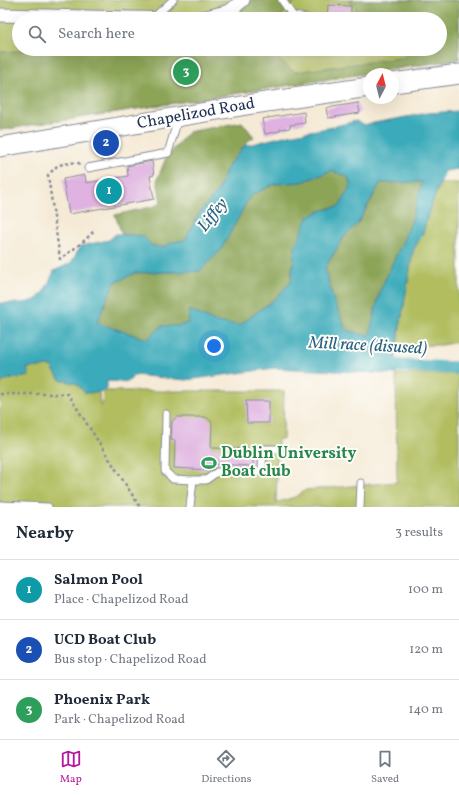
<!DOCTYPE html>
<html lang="en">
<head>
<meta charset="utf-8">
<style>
	body { margin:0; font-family:Vollkorn,serif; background:#f6f6f7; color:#1f2937 }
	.compass { position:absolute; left:363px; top:68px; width:36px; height:36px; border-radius:50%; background:#fff; box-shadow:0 4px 16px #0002; rotate:7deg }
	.you { position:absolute; left:214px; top:346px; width:14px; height:14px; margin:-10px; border:3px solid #fff; border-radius:50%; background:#1a73e8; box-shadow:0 0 0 6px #1a73e833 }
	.badge { display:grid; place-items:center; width:26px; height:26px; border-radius:50%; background:#b5179e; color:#fff; font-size:13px; font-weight:700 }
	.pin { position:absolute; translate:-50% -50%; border:2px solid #fff; box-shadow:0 1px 4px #0006 }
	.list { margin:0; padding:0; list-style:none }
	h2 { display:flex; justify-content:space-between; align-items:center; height:52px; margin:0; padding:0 16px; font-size:17px }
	h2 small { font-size:13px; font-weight:400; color:#747a83 }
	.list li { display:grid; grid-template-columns:26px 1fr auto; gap:12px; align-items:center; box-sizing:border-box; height:60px; padding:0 16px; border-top:1px solid #e0e1e3 }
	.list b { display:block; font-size:15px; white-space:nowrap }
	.list p { margin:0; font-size:13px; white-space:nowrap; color:#747a83 }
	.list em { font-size:13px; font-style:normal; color:#747a83 }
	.icon { flex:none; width:22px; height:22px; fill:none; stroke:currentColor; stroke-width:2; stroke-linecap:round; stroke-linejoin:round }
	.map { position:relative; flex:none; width:459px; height:507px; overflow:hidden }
	.search { position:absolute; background:#fff; box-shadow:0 4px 16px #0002; left:12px; right:12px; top:12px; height:44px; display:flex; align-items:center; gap:10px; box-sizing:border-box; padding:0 14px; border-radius:22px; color:#747a83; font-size:15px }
	.sheet { height:232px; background:#fff }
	nav { display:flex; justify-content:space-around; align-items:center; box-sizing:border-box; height:56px; border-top:1px solid #e0e1e3; background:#fff; font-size:11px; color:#747a83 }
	nav a { display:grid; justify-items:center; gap:2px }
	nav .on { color:#b5179e }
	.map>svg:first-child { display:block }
	.green { fill:#b1bd5f; stroke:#66765e; fill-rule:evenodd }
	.forest { fill:#8ca456; stroke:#546a5a }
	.water { fill:#3baaba; stroke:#2b6c8c; fill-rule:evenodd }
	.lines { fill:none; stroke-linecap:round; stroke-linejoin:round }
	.canal { stroke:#3baaba; stroke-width:13 }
	.building { fill:#dfb2e1 }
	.service-casing { stroke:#888c9a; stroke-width:9 }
	.minor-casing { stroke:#888c9a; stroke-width:15 }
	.secondary-casing { stroke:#888c9a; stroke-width:21 }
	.path { stroke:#888c9a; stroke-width:2.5; stroke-dasharray:3 3; stroke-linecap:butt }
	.service { stroke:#fff; stroke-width:7 }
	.minor { stroke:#fff; stroke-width:13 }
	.secondary { stroke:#fff; stroke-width:19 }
	.labels { text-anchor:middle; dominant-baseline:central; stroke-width:4; stroke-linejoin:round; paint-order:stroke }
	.street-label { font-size:16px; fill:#1b2f5e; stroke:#fdfcf7 }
	.leisure-label { font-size:16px; font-weight:bold; fill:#27864d; stroke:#fdfcf7; text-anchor:start }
	.water-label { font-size:17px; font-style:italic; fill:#286083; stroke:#fdfcf7 }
</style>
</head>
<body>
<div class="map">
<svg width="459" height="507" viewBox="0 0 459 507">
	<rect width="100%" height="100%" fill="#fdfcf7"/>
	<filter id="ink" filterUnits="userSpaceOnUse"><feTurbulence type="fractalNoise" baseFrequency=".025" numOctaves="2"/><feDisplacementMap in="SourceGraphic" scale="8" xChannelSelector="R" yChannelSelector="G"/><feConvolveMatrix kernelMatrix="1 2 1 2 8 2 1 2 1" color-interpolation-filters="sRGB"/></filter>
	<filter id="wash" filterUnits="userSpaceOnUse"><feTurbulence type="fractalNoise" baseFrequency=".012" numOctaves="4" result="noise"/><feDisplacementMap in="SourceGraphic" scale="16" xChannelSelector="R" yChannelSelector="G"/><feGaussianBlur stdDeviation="0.9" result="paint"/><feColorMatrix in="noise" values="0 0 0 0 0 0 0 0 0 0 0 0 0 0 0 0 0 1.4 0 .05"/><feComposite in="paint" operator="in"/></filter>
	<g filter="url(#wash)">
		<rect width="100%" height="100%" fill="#f5ead5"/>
		<path class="green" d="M0,0h459v59l-459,71zM19,19h421v30h-421z
			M440,183h19v159l-18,3 -44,1 16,-95 10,-18 6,-22z
			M51,366l9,14 16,3 9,10 14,-1 1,14h2l1,-15h181l-1,48h-5l-2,64 19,-6 11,-7 91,-8 -1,-108h63v133h-459v-122l5,-5 24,-4 -2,-8z"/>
		<path class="forest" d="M252,0h45l-16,16 -7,3h-35l-4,-3z
			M348,0h111v59l-459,71v-78l56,-3h209l30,23 112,-15 -6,-8h39v-30h-84v-12z
			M242,122l12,15 -6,4 -20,25 -10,25 -20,24 -13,25 -12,2 -9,5 -12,-1 -11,-10 -19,-2 -7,-19 40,-9 6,-4 -4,-22 9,-22 22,-26z
			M331,171l16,5 4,9 -12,21 -19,5 -25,36 -4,35 -15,16 -36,27 -25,-3 -25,-12 -2,13 -10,3h-16l-15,13 -50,-16 17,-40 21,-10 65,-2 21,-21 29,-54 24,-12 28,-2z
			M423,182l-12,41 -31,68 -11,45 -23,-6 -13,-32 -8,-30 19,-31 14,-14 23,-40z"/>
		<path class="water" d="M459,111v58l-14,2 -16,40 -6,22 -10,18 -17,100v23l-121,-6 -89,12 -52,-5 -6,7 -21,-1v8l-8,3 -14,1 -9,-10 -16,-3 -9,-14 -24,2 2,8 -24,4 -5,5v-82c9,0 28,1 35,-3 9,-5 15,-20 19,-29l17,-8 10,-17 28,-6 7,-6 27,2 9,10 12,1 9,-5 12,-2 13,-25 20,-24 10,-25 16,-20 44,-11 40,-7 28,-7 7,4 65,-12zM331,171l16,5 4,9 -11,21 -20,5 -12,6 -13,30 -4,35 -15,16 -36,27 -25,-3 -25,-12 -2,13 -10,3h-16l-15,13 -50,-16 17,-40 21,-10 65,-2 21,-21 29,-54 24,-12 28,-2zM422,182l-11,41 -31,68 -11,45 -23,-6 -13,-32 -8,-30 19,-31 14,-14 22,-40z"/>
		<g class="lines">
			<path class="canal" d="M379,365l80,3"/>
		</g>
		<g id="blocks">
			<path class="building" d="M328,5l23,1v11l-24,-2z
				M358,103l2,10 -32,5 -2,-10z
				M304,112l1,11 -15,2v3l-10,1v2l-15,3 -3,-15z
				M152,161l2,14 -4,1 4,23 -85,15 -6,-35 22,-4 1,8 42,-7 -1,-10z
				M246,401h23v22h-22z
				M177,417h29l6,5 -1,26 42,1v17l-43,-2v6l-36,-2 1,-28h-4l1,-19z"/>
		</g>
	</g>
	<g filter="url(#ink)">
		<use href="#blocks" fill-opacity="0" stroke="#888c9a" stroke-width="1"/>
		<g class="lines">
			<g class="service-casing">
				<path id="service" d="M282,0l11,16 14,2
					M153,18l20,-18
					M88,168l80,-15 10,-34
					M166,414l-1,57 8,8 20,1
					M0,505l48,2
					M190,507l3,-27h13l11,-8h43l2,-4 1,-19h17
					M360,507l1,-24"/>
			</g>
			<g class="minor-casing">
				<path id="minor" d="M0,15l176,4
					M188,19h10l32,-8 13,-11"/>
			</g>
			<g class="secondary-casing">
				<path id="secondary" d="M393,83l66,-9
					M0,147l253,-43 116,-17"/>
			</g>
			<path class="path" d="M80,164l-3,-2 -19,3 -10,10 12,84 23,-17 11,-11
				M0,394h68l72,113"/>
			<use href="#service" class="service"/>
			<use href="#minor" class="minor"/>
			<use href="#secondary" class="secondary"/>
		</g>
	</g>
	<defs>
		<g id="stadium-bare" transform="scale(1.2)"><path d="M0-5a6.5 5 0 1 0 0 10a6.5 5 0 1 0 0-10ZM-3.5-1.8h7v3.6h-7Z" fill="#2e9e5b" stroke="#fdfcf7" stroke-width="2.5" paint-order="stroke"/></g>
	</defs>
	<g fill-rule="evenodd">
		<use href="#stadium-bare" x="209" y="463"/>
	</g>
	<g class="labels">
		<g class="street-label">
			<text transform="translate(196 114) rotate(-10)">Chapelizod Road</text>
		</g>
		<g class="leisure-label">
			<text x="221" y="454">Dublin University<tspan x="221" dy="18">Boat club</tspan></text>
		</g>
		<g class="water-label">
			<text transform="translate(213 215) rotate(-52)">Liffey</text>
			<text transform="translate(368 346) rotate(3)">Mill race (disused)</text>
		</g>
	</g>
</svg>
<svg class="compass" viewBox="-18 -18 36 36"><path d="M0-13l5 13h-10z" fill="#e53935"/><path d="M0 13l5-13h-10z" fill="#747a83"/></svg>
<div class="you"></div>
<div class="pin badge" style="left:109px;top:191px;background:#0f9aa8">1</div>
<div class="pin badge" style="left:106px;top:143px;background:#1a4fb4">2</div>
<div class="pin badge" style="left:186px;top:72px;background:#2e9e5b">3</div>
<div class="search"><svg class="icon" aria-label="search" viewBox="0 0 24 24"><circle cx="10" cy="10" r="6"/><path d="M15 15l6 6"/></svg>Search here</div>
</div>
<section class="sheet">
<h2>Nearby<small>3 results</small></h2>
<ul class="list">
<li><span class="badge" style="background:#0f9aa8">1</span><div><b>Salmon Pool</b><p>Place · Chapelizod Road</p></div><em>100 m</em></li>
<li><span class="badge" style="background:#1a4fb4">2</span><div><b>UCD Boat Club</b><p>Bus stop · Chapelizod Road</p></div><em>120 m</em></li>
<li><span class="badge" style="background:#2e9e5b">3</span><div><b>Phoenix Park</b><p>Park · Chapelizod Road</p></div><em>140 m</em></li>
</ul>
</section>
<nav>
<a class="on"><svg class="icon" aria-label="map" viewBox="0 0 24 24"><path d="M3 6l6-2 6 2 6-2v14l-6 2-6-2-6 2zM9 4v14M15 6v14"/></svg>Map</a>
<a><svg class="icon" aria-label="directions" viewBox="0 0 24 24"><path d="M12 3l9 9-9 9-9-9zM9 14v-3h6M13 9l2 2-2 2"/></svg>Directions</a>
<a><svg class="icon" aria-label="saved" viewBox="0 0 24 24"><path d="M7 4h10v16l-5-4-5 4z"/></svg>Saved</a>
</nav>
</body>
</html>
